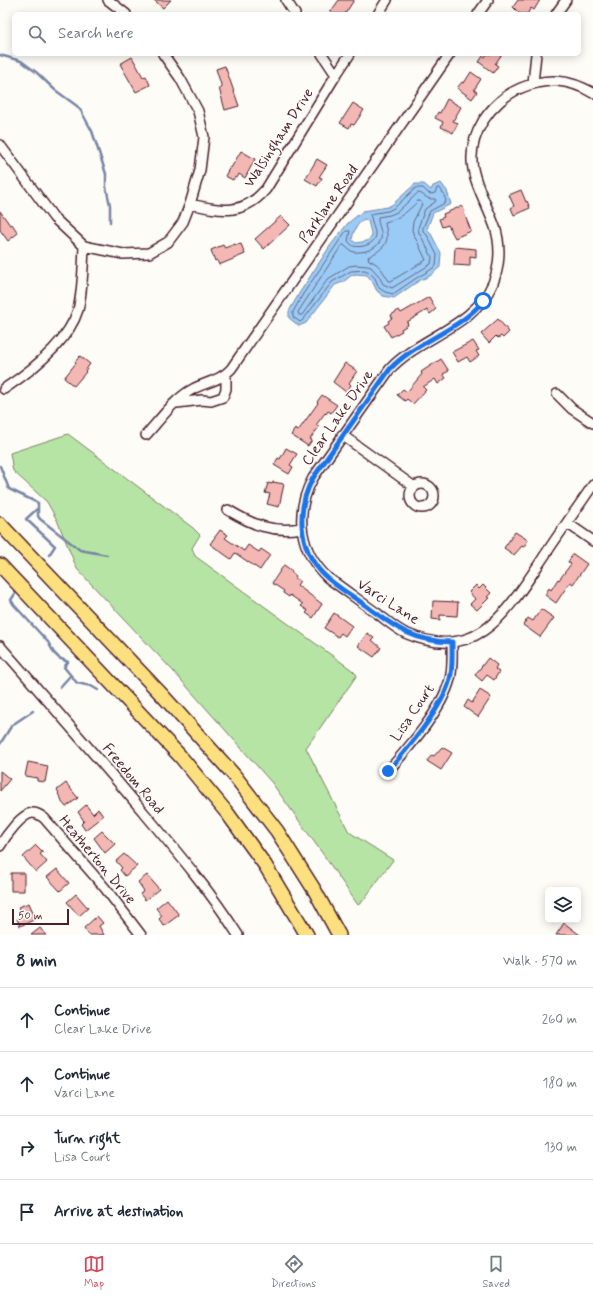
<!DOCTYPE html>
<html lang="en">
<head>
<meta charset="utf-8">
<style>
	body { margin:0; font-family:Mynerve,sans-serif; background:#f6f6f7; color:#1f2937 }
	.controls { position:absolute; right:12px; bottom:12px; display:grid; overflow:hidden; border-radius:6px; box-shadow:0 2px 10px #0003 }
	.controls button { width:36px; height:36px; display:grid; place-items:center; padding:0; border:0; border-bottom:1px solid #e0e1e3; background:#fff; color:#1f2937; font:20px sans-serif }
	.scale { position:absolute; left:12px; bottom:10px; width:57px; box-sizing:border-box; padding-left:4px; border:2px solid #4a1f2b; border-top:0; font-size:11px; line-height:14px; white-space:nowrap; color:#4a1f2b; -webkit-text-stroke:3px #fdfcf7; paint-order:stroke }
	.stop { position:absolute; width:12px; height:12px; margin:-9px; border:3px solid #1a73e8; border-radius:50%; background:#fff }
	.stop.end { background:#1a73e8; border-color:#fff; box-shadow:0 1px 4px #0008 }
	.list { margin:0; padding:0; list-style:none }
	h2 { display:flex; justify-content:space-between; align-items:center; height:52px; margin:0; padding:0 16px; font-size:17px }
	h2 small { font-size:13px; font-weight:400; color:#747a83 }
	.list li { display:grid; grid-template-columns:26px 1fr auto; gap:12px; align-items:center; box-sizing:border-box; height:64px; padding:0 16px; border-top:1px solid #e0e1e3 }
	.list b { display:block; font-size:15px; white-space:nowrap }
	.list p { margin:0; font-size:13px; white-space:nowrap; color:#747a83 }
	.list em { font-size:13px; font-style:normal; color:#747a83 }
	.icon { flex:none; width:22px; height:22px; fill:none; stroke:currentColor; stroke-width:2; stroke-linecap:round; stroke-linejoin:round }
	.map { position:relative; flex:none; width:593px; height:935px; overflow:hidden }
	.search { position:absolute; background:#fff; box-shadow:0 2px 10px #0003; left:12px; right:12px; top:12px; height:44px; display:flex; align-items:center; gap:10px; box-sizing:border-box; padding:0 14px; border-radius:6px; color:#747a83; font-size:15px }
	.sheet { height:308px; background:#fff }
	nav { display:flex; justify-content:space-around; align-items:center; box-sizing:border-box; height:56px; border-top:1px solid #e0e1e3; background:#fff; font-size:11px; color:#747a83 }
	nav a { display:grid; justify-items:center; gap:2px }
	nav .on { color:#d1495b }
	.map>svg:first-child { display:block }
	.green { fill:#b5e4a4; stroke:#808268 }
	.water { fill:#99cbf6; stroke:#7986a5; fill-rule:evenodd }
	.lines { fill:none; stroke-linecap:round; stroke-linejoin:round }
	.shore { stroke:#6a647c; stroke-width:1 }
	.stream { stroke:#7986a5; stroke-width:2.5 }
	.building { fill:#f4b8b4; stroke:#4a1f2b }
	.minor-casing { stroke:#4a1f2b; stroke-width:12 }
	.highway-casing { stroke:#4a1f2b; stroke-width:16 }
	.minor { stroke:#fdfcf7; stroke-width:9 }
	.highway { stroke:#fce080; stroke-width:13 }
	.route { stroke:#1a73e8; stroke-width:5 }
	.labels { text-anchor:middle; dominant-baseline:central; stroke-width:3; stroke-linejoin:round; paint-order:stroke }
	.street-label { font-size:15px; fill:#4a1f2b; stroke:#fdfcf7 }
</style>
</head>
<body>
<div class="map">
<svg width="593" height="935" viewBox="0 0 593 935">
	<rect width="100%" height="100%" fill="#fdfcf7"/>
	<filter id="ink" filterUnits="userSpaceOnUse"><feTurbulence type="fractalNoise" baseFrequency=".025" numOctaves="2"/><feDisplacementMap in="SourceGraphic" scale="8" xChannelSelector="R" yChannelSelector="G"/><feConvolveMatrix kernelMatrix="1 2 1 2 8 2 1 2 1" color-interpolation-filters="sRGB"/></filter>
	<g filter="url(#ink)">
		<path class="green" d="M68,434l125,94 7,7 -8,13 3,8 157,114 5,5 -51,73 43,84 44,28 -31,42 -4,3 -33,-48 -53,-74 -98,-111 -97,-103 -20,-49 -10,-18 -34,-31 -3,-18z"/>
		<path class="water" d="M441,183l6,8 4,13 -18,9 -6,16 3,3 11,21 -1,14 -10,9 -10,4 -26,18 -11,-2 -6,-5 -5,-10 -5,-6 -11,-1 -4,1 -9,7 -8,3 -29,38 -7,3 -10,-8v-7l11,-19 30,-46 18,-23 15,-12 25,-4 5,-3 22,-20h9l7,6 2,-4zM364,219l4,2 4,16 -5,4 -11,2 -4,-3c1,-8 5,-16 12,-21z"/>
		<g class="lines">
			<path class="shore" d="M416,188h7l5,5 3,1 4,-1 2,-5h3l3,5 3,8 -1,2 -15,8 -7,17v3l4,4 10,20 -1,11 -9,6 -9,5 -25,17 -8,-2 -6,-4 -4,-10 -6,-6 -4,-2 -14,1 -19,11 -29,38 -3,2 -7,-5v-5l10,-18 43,-63h4l-2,10 5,5c9,2 20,-1 23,-10l-6,-22 18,-3 6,-3z
				M418,193c6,0 7,7 17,6l1,1 -1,2 -10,7 -7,19 1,5 3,5 10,19 -1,7 -39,24 -9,-4 -4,-8 -8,-9 -4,-1 -10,-1 -8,1 -21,13 -26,36h-3l-1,-3 44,-67h2c3,3 6,6 10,7 10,1 24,-3 27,-13 2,-7 -4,-15 -3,-22l12,-2 7,-3z
				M418,201h2l2,3 -9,18 -1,8 2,6 3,5 9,19 -35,21h-2c-7,-10 -8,-16 -20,-21l-1,-3c9,-5 20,-10 19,-22 0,-5 -2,-9 -2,-13 15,-3 23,-11 33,-21z"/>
			<path class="stream" d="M0,55l21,6 15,11 19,18 22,16 4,5 11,20 14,43v13l4,18v17
				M0,466l9,23 29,14v13l2,3 40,31 27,5
				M37,509l-11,10 29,27 -6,9
				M15,594l-4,6 3,5 34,37 6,11 5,5 9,4 -4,5 13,16 14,3 7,4
				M60,687l10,-11
				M0,744l12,-19 21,-14"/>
		</g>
		<path class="building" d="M154,0h17l-8,8z
			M339,0h15l-9,14h-16z
			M518,0h22l-6,10 -3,-2 -4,6h-7l-7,-7z
			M487,54h15l-7,10 3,2 -5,7 -14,-11 4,-6 2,1z
			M132,57l11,20 3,-1 4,9 -14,7 -16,-28z
			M225,66l14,40 -14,4 -6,-22h3l-6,-19z
			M471,72l10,7 -7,11 3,2 -5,7 -15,-11 5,-6 2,1z
			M447,99l14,8 -8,14 5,2 -5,10 -12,-6 2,-5 -8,-4 3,-6 2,1z
			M353,103l11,7 -10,15 -3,-1 -2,4 -9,-5z
			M241,151l14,8 -10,19 -6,-4 -2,4 -2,-1 -2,3 -8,-4 5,-9 1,1z
			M317,159l10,6 -8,12 3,1 -5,8 -12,-7z
			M521,190l5,12 1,-1 3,7 -16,7 -3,-7 3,-2 -5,-11z
			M462,206l3,6 -1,1 7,18 -16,7 -7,-13 -6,2 -3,-8 5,-2 -1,-3z
			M0,211l10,14 2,-1 6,9 -10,8 -8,-11z
			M281,216l9,9 -26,24 -9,-10z
			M235,244l1,1 5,-1 4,10 -26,11 -2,-5 -2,1 -4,-11 12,-5 2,3z
			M455,247l21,2v8l-6,-1v10l-16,-1z
			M429,297l7,12 -6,5 -3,-4 -20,12 1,3 -7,4 1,2 -11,6 -7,-11 5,-3 -1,-2 4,-3 -1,-3 8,-5 2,3z
			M498,319l11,13 -6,6 -2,-2 -3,2 -2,-2 -7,7 -8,-9z
			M473,341l6,9 -3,1 3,5 -9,6 -3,-5 -9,5 -6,-10z
			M80,356l10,8 -5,7 1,1 -12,14 -10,-8 12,-15 -1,-1z
			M441,359l8,12 -6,3 3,4 -8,6 -3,-5 -12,8 3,3 -13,14 -6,-5 -2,2 -8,-6 6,-6 4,3 15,-18 -1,-2z
			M345,363l12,8 -8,12 2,2 -5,7 -13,-10z
			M322,395l15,10 -6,8 -3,-2 -2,3 -1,-1 -9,12 3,2 -9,12 2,1 -4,6 -17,-11 4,-6 3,2 20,-28 -1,-1z
			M286,448l11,6 -7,11 3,2 -4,7 -15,-9 4,-7 2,1z
			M273,482l11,2 -5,23 -12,-3 3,-10 -5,-1 3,-10 4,1z
			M220,530l8,5 -3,3 19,13 4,-6 11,7 2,-3 9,6 -10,15 -25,-17 -4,6 -21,-15z
			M515,532l13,8 -4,7 -2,-1 -8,9 -10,-7z
			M573,554l14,10 -14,20 -3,-2 -14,21 -11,-8 4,-7 2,2 7,-11 1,1 12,-16 -3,-2z
			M284,565l8,6 -1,1 5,4 -1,2 5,3 -3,4 25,19 -9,14 -7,-5 2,-2 -7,-5 2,-2 -13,-9 -1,2 -6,-4 1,-2 -12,-8z
			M476,585l3,4 4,-4 8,8 -4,4 2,1 -12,12 -7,-6 5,-5 -6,-7z
			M433,601l25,1 -1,14 -17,-1v5l-8,-1z
			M541,609l13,9 -14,19 -17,-12 5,-7 5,3z
			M334,613l18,13 -7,10 -4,-3 -3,4 -14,-9z
			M367,633l7,5 -2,2 9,8 -7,9 -16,-11z
			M488,658l9,7 -2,4 4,3 -5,8 -7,-5 -5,6 -7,-6z
			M480,690l11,7 -13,20 -14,-10 4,-7 4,3z
			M442,747l10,6 -11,17 -14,-9 5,-6 2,1z
			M28,762l20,4 -3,16 -8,-1v-3l-12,-2z
			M0,771l10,8 -10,12z
			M66,783l12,15 -12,9 -5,-6 1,-1 -4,-6 1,-1 -2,-3z
			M86,805l7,9 5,-5 5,7 -18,14 -4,-6 3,-3 -6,-9z
			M102,831l13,13 -10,9 -11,-15z
			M36,845l7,7 -3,2 7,8 -11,10 -13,-15z
			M124,854l13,12 -12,10 -5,-6 2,-2 -6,-7z
			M57,869l12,14 -9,8 -13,-14z
			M11,873h13v18h-13z
			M147,875l12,14 -14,11 -5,-6 4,-3 -6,-9z
			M76,894l12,14 -9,8 -12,-14z
			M167,899l12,16 -15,11 -5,-7 3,-3 -6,-8z
			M29,903l7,16 -16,7 -3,-7 4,-2 -3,-10z
			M97,916l6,7 -4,3 5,9h-15l-5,-7z
			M564,923l16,12h-24z
			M40,928l6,7h-15z"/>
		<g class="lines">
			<g class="minor-casing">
				<path id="minor" d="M108,0l18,14
					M286,0l9,14
					M378,14l9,-14
					M478,14l10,-14
					M556,14l10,-14
					M322,54l14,21
					M533,83l3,-29
					M593,93c-24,-14 -46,-16 -72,-5 -15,6 -29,19 -38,33 -25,42 -2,67 12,106 6,18 5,39 -2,56 -19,44 -72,53 -103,86l-77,109c-19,35 -14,73 15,100 17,12 33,24 50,36 8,6 17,14 27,19 72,31 101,-20 136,-72 17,-26 35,-51 52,-76
					M0,145l54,73 30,28 39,8 26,-1 19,-11 15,-20 7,-18 10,-34 4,-33 -6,-26 -18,-33 -17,-24
					M190,204c32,7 53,12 76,-15l70,-114 14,-21
					M4,389c27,-18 64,-47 74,-79 5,-21 5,-43 6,-64
					M557,394l15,15 21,14
					M177,403l25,-3 9,1 12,-4 3,-8v-15
					M146,435c13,-14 29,-37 47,-46 13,-7 27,-8 38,-20l219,-315
					M342,435l71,51
					M410 496a12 12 0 1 1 24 0a12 12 0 1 1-24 0Z
					M228,510c25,15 44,23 74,18
					M567,523l26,18
					M0,646c49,56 98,112 145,168 33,39 66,78 93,121
					M388,771c21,-24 54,-61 62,-92 3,-11 2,-25 2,-37
					M0,846c5,-9 22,-33 33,-33 5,0 8,3 11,5l61,70 36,47"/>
			</g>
			<g class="highway-casing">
				<path id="highway" d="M0,524l163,172 71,79 43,56 38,60 24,44
					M0,565l180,191 48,58 37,51 42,70"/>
			</g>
			<use href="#minor" class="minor"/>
			<use href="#highway" class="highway"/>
		</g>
	</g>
	<g class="lines" filter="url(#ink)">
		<path class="route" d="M388,771c20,-23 54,-62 62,-92 3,-11 2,-24 2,-37 -39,0 -57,-15 -87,-37 -14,-10 -30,-19 -42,-31 -25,-26 -27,-65 -10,-96l77,-109c26,-28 69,-38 93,-68"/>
	</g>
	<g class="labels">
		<g class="street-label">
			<text transform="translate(279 138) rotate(-57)">Walsingham Drive</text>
			<text transform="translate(329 204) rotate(-55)">Parklane Road</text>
			<text transform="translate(338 418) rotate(-55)">Clear Lake Drive</text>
			<text transform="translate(388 602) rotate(33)">Varci Lane</text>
			<text transform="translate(413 713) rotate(-56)">Lisa Court</text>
			<text transform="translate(133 779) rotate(50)">Freedom Road</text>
			<text transform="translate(97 860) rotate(50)">Heatherton Drive</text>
		</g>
	</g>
</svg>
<div class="controls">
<button><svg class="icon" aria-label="layers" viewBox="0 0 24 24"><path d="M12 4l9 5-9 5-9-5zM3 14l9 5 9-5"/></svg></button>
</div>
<div class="scale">50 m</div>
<div class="stop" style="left:483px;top:301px"></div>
<div class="stop end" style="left:388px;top:771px"></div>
<div class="search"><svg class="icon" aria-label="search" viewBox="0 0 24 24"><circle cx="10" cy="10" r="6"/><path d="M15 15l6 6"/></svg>Search here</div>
</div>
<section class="sheet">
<h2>8 min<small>Walk · 570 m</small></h2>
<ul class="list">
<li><svg class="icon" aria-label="ahead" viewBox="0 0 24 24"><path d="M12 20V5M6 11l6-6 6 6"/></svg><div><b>Continue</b><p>Clear Lake Drive</p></div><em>260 m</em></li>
<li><svg class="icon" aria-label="ahead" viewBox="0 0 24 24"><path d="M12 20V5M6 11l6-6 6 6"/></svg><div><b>Continue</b><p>Varci Lane</p></div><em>180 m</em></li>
<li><svg class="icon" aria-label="right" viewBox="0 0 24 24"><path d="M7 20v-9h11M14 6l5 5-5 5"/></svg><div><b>Turn right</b><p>Lisa Court</p></div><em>130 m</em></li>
<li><svg class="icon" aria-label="arrive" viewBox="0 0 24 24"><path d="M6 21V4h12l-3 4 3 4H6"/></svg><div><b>Arrive at destination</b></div></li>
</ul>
</section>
<nav>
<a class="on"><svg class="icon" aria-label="map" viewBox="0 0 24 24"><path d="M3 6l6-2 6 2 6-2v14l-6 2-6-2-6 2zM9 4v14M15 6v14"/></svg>Map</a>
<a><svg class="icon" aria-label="directions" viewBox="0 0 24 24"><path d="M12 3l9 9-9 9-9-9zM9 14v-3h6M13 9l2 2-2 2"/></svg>Directions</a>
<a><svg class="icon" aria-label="saved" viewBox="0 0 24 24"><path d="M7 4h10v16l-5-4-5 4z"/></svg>Saved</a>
</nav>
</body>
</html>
